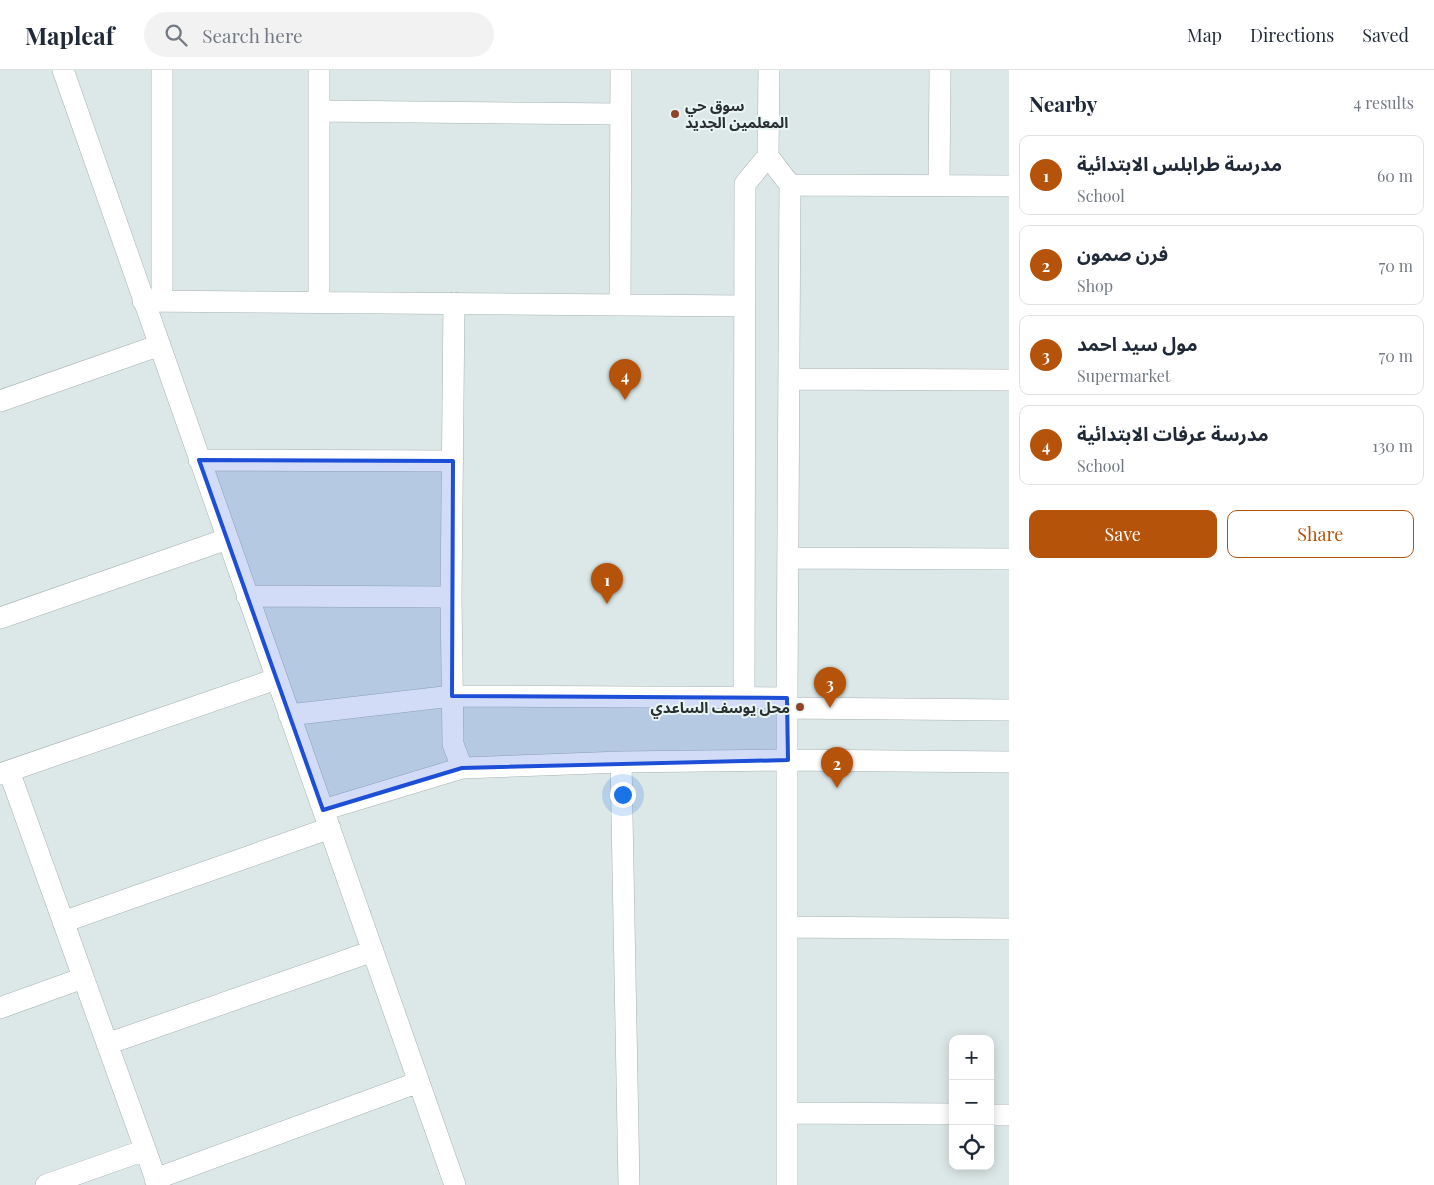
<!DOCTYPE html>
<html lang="en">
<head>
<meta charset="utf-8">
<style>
	body { margin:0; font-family:"Playfair Display","Noto Sans Arabic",serif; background:#f2f2f3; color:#1f2937 }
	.controls { position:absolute; right:15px; bottom:15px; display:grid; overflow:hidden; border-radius:10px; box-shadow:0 2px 12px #0003 }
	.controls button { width:45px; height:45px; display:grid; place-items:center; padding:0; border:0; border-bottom:1px solid #e0e1e3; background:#fff; color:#1f2937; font:25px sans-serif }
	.you { position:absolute; left:622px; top:724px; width:18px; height:18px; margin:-12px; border:4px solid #fff; border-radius:50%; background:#1a73e8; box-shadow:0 0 0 8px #1a73e833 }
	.badge { display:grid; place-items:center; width:32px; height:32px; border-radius:50%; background:#b45309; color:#fff; font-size:16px; font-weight:700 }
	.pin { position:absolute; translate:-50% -41px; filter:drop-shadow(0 1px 2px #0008) }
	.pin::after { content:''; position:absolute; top:26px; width:18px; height:15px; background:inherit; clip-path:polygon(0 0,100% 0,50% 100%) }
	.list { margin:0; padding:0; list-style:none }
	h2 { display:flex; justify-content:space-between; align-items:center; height:65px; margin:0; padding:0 20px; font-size:21px }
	h2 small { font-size:16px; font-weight:400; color:#747a83 }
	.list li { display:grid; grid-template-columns:32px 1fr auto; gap:15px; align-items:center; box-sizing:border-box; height:80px; margin:0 10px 10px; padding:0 10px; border:1px solid #e0e1e3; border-radius:10px }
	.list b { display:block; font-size:19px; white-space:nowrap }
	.list p { margin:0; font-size:16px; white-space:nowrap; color:#747a83 }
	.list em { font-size:16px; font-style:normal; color:#747a83 }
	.actions { display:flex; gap:10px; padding:15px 20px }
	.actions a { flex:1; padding:11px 0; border:1px solid #b45309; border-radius:10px; text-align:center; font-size:18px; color:#b45309 }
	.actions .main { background:#b45309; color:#fff }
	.icon { flex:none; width:28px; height:28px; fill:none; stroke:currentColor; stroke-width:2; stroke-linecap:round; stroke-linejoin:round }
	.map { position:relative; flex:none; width:1009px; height:1115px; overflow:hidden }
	header { display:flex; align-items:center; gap:30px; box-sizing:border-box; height:70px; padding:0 25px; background:#fff; border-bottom:1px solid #e0e1e3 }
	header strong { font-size:24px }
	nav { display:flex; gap:28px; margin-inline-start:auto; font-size:18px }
	.search { width:350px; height:45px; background:#f2f2f3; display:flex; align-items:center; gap:12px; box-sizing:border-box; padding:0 18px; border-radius:28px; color:#747a83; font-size:19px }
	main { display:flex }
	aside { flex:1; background:#fff }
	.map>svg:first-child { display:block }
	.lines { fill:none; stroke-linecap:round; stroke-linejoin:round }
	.minor-casing { stroke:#a7b2b1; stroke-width:22 }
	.minor { stroke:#fff; stroke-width:21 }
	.marked { fill:#1d4ed8; fill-opacity:0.2; stroke:#1d4ed8; stroke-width:4; stroke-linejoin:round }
	.poi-dot { fill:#8d4525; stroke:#e9f5f5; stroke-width:2 }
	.labels { text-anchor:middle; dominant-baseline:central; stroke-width:4; stroke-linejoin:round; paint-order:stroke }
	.poi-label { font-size:15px; font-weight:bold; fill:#2a2f2f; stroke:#e9f5f5; text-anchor:start }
</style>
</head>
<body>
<header>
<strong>Mapleaf</strong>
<div class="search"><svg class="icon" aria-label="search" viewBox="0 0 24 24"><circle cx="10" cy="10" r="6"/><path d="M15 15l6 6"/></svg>Search here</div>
<nav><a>Map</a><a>Directions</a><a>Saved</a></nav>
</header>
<main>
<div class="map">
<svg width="1009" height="1115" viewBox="0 0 1009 1115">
	<rect width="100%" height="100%" fill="#dce8e7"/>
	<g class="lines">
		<g class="minor-casing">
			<path id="minor" d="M63,0l392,1115
				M319,41l302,3
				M768,86l1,-86
				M790,115l219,1
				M939,116l1,-116
				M143,231l602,5
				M162,231v-231
				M319,232v-232
				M454,233l-3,294 2,147 9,24 159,-6 167,-2 221,2
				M620,235l1,-235
				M789,309l220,1
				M0,331l160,-56
				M199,390l254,1
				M789,488l220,1
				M247,526l204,1
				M0,548l227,-79
				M744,629l1,-515 23,-28 22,29 -3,513v487
				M787,638l222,2
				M289,645l163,-19 335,2
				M621,692l8,423
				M9,701l149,414
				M0,704l276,-95
				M323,740l139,-42
				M63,852l267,-94
				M788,857l221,2
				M0,938l83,-30
				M107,974l266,-93
				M787,1043l166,1
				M990,1045h19
				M155,1109l264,-97
				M46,1115l99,-35"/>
		</g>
		<use href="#minor" class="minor"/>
	</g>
	<path class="marked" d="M199,390l254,1 -1,235 335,2 1,62 -326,8 -139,42z"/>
	<g class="poi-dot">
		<circle cx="675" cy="44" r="5"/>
		<circle cx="800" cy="637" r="5"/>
	</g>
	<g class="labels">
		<g class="poi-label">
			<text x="685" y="35">سوق حي<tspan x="685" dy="17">المعلمين الجديد</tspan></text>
			<text x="790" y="637" text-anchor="end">محل يوسف الساعدي</text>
		</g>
	</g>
</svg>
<div class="controls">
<button>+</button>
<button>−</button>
<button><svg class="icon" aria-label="locate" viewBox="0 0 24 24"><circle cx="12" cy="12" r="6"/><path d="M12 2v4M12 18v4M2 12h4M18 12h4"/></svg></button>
</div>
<div class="you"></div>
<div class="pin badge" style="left:607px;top:534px">1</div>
<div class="pin badge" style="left:837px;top:718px">2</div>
<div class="pin badge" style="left:830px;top:638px">3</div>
<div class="pin badge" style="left:625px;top:330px">4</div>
</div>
<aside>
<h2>Nearby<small>4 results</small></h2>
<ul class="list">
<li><span class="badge">1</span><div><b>مدرسة طرابلس الابتدائية</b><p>School</p></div><em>60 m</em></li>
<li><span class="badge">2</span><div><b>فرن صمون</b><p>Shop</p></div><em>70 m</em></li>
<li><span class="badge">3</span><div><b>مول سيد احمد</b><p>Supermarket</p></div><em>70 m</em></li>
<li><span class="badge">4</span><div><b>مدرسة عرفات الابتدائية</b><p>School</p></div><em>130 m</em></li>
</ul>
<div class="actions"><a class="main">Save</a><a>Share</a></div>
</aside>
</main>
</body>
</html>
